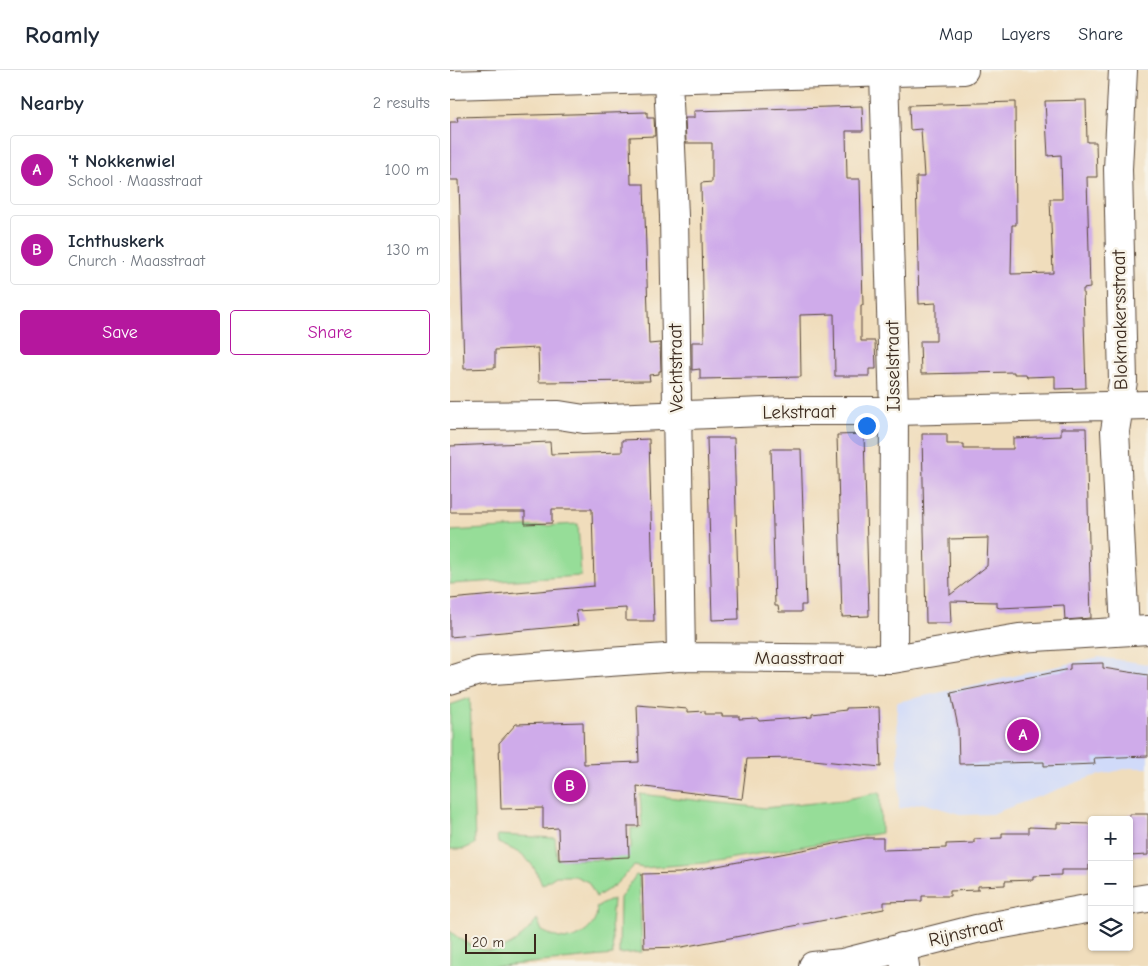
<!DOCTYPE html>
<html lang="en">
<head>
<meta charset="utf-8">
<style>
	body { margin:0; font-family:"Comic Neue",sans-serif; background:#f2f2f3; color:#1f2937 }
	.controls { position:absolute; right:15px; bottom:15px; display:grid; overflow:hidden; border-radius:5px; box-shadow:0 1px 4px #0004 }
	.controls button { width:45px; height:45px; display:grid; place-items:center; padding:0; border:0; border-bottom:1px solid #e0e1e3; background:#fff; color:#1f2937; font:25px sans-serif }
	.scale { position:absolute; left:15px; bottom:12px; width:71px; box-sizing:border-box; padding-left:5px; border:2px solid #3b2a1e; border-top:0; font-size:14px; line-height:18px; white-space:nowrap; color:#3b2a1e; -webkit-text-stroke:4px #f7f3e8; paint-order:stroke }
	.you { position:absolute; left:416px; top:355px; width:18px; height:18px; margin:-12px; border:4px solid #fff; border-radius:50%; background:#1a73e8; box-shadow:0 0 0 8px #1a73e833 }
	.badge { display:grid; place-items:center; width:32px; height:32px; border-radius:50%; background:#b5179e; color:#fff; font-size:16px; font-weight:700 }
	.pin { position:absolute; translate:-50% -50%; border:2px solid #fff; box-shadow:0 1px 5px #0006 }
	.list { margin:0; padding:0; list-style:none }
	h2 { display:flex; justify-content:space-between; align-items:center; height:65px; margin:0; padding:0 20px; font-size:21px }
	h2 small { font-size:16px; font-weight:400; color:#747a83 }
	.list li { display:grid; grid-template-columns:32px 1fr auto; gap:15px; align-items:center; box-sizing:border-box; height:70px; margin:0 10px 10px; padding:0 10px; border:1px solid #e0e1e3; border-radius:5px }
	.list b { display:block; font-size:19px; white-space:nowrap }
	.list p { margin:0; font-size:16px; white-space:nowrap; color:#747a83 }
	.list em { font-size:16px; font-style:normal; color:#747a83 }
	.actions { display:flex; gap:10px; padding:15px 20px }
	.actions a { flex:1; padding:11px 0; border:1px solid #b5179e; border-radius:5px; text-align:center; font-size:18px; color:#b5179e }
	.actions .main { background:#b5179e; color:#fff }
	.icon { flex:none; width:28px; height:28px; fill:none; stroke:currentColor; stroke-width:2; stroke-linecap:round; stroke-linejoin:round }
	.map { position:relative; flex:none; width:698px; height:896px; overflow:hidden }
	header { display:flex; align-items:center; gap:30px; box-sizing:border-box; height:70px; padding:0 25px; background:#fff; border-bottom:1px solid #e0e1e3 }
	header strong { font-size:24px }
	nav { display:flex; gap:28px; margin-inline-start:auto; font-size:18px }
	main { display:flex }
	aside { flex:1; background:#fff }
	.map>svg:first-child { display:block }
	.built { fill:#d0daf9 }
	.green { fill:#96dd98; stroke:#68845b }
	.building { fill:#cfabea; fill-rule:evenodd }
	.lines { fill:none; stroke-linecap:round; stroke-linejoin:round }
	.minor-casing { stroke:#564536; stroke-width:30 }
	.tertiary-casing { stroke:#564536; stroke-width:30 }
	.minor { stroke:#fff; stroke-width:28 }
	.tertiary { stroke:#fff; stroke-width:28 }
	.labels { text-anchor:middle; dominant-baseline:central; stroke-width:5; stroke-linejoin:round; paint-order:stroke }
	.street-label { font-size:19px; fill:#3b2a1e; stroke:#f7f3e8 }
</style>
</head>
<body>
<header>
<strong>Roamly</strong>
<nav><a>Map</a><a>Layers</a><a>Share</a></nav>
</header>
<main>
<aside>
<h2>Nearby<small>2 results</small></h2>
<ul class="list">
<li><span class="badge">A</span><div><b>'t Nokkenwiel</b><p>School · Maasstraat</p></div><em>100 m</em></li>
<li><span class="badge">B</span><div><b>Ichthuskerk</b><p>Church · Maasstraat</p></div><em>130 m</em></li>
</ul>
<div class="actions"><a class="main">Save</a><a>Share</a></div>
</aside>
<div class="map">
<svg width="698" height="896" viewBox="0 0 698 896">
	<rect width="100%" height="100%" fill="#f7f3e8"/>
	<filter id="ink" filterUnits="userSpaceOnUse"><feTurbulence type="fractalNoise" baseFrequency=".02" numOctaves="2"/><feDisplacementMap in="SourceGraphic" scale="10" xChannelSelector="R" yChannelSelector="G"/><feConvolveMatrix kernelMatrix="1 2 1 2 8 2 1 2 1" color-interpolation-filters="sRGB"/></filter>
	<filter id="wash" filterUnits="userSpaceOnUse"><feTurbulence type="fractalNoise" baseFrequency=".0096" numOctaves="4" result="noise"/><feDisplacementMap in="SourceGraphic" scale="20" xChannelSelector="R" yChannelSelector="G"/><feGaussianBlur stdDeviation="1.12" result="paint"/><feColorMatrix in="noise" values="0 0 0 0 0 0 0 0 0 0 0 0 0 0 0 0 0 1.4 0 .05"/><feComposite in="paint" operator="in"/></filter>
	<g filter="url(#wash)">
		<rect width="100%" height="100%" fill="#f0ddbc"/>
		<path class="built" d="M649,587l49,7v104h-19l-38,9 -99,37 -29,1 -41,-12 -23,6 -2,-107z"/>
		<path class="green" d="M128,454l3,52 -131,8v-53z
			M20,628l5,146 -11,5h-14v-144z
			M430,722l1,41 -177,30 -61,5 -9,-2 -20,20 -18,11 -8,-15 -13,-6h-19l-14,9c-10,-26 -18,-31 -44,-42l-1,-8 58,3 2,21 53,1v-11l21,-1v-20h11l-2,-34 125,14 78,-8z
			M186,805l3,1 3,76 -23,2 1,-56z
			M163,829l-2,24 2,32 -113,11h-50v-35c34,30 60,24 87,-12l5,12c9,4 16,8 26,8 16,-2 32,-17 28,-32z"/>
		<g id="blocks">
			<path class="building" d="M636,30l1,42h9l1,35h-10l3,111 -7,1 3,99 -31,1v-13l-28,1 -1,-3h-12v-2l-93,2 -1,-33h16v-38l-17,1 -3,-127h8l-3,-48 -11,1 -1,-25 106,-3 1,123h-4l-1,49 42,-1 -3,-74h12l-1,-44 -13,1 -3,-55z
				M412,36l1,25h-17l1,48h13l3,126h-2v36h14l1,28h-7v7h-34l-1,-62 -34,1 1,62 -101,2v-10l-8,1v-28h12l-3,-159 11,-1v-39h-26l-1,-25h9v-7z
				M197,42v6h7l1,18 -25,1 1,47h13l5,160 11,-1 1,28h-2v3l-10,1 1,6 -111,1 -1,-34 -43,2v18l-31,1 -5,-189h-9v-58h8l-1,-5z
				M611,358h25l5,190 -26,2 -1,-15 -64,3 -3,-1v-5l-47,-1 1,22h-25l-4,-189h25v10h17v5h49v-11l48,-2zM538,468l-1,28 -37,29 -1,-56z
				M414,364l5,182 -27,1 -5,-182z
				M257,368h27l5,181 -27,1z
				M199,369l5,182h-28v-13l-50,3 2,14 -128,12v-38l144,-13 -2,-77h-40v14l-27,1v-12h-75v-66l100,-4 1,12 71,-2v-12z
				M321,379h30l5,156h-5v7h-22l-1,-6h-3z
				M653,593v5l45,7v81l-54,2 1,6 -51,2v-4l-85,2 -1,-37 -7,-34 119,-24v-5z
				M187,635l51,4v3l17,-1v3h17v2h17v3l18,-1 2,3 53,-4v-3l34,-4v-2l33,-1 2,60 -87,-9 -47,1 -5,40 -105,-13 2,40h-11l1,31 -70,3 -1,-32 -15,1v-21l-42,1 -2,-66 17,-19 67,-2 1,42 55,-2z
				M679,744h19v41l-19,1z
				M607,753l35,1v41h-3v5h-28v5l-28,1v4l-28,1v4l-27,1v4l-28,1v5h-28v5l-38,1v7l-202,38 -38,1 -2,-74 38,-1 186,-35h17v12l63,-2v-4l28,-1v-4l28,-1v-5h27v-6l28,1z"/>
		</g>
	</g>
	<g filter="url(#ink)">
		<use href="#blocks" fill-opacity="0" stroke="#564536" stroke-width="1"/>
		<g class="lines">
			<g class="minor-casing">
				<path id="minor" d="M673,0l-5,99 5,212 -8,50 10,199
					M434,3l10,338 -1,248
					M218,9l6,137 7,441
					M0,15l514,-15
					M0,346l109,-1 25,4 203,-8h107l254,-6
					M0,610l29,-9 202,-14 212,2 126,-21 129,-8
					M452,877l3,19"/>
			</g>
			<g class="tertiary-casing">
				<path id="tertiary" d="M679,831l19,-3
					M363,896l29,-3 134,-34 116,-21"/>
			</g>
			<use href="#minor" class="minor"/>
			<use href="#tertiary" class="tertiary"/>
		</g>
	</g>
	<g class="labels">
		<g class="street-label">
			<text transform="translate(670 250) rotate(-91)">Blokmakersstraat</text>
			<text transform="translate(443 296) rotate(-91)">IJsselstraat</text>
			<text transform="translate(226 298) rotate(-91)">Vechtstraat</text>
			<text transform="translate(349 342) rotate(-1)">Lekstraat</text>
			<text x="349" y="588">Maasstraat</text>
			<text transform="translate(516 862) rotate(-13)">Rijnstraat</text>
		</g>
	</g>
</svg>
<div class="controls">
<button>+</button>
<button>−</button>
<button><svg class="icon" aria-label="layers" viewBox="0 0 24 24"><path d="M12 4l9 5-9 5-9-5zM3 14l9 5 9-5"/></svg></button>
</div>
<div class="scale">20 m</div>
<div class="you"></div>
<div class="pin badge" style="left:573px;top:665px">A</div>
<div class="pin badge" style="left:120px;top:716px">B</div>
</div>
</main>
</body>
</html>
